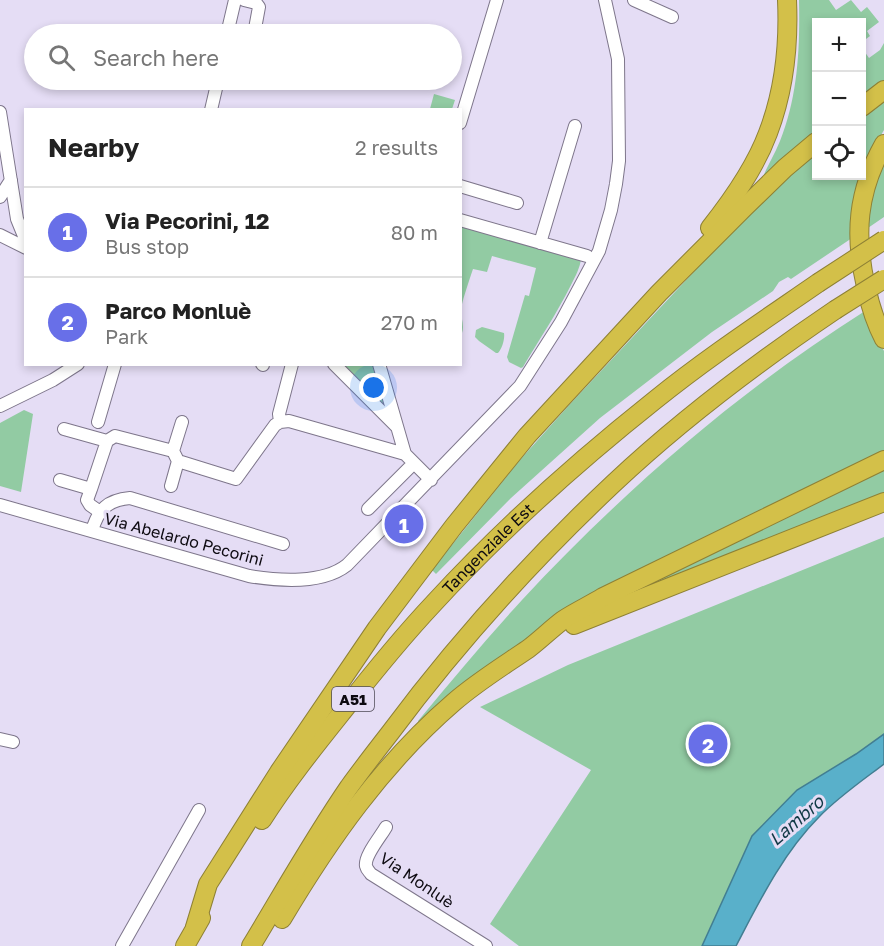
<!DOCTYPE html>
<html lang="en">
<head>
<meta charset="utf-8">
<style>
	body { margin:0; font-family:"Golos Text",sans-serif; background:#f2f2f2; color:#222 }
	.controls { position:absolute; right:18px; top:18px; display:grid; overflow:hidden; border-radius:0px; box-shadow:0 3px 9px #0003 }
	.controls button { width:54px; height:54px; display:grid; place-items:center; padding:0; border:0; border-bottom:2px solid #e0e0e0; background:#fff; color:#222; font:30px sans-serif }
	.you { position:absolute; left:374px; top:388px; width:21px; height:21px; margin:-15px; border:4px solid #fff; border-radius:50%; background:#1a73e8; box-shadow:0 0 0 9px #1a73e833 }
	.badge { display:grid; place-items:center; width:39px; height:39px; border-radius:50%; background:#686fe8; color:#fff; font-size:20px; font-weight:700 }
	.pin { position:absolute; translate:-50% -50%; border:3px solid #fff; box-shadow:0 2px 6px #0006 }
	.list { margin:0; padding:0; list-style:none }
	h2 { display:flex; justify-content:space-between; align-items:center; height:78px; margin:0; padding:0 24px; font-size:26px }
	h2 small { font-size:20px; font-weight:400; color:#767676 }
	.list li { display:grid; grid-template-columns:39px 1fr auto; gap:18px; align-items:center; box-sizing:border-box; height:90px; padding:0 24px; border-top:2px solid #e0e0e0 }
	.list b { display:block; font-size:22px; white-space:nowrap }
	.list p { margin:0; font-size:20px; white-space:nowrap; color:#767676 }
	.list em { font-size:20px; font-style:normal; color:#767676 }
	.icon { flex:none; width:33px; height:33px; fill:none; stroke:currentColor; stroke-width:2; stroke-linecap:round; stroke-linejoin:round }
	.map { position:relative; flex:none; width:884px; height:946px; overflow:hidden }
	.search { position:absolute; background:#fff; box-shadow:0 3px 9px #0003; left:24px; top:24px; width:438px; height:66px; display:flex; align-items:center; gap:15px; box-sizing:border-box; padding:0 21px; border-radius:33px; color:#767676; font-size:22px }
	.panel { position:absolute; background:#fff; box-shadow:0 3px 9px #0003; left:24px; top:108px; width:438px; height:258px; border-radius:0px }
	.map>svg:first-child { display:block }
	.green { fill:#92cba3 }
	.water { fill:#59b0ca; stroke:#427e92; stroke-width:1.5 }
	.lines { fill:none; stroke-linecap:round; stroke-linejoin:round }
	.minor-casing { stroke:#7e768b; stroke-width:14 }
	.highway-casing { stroke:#8e8035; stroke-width:20 }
	.minor { stroke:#fff; stroke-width:12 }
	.highway { stroke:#d3c049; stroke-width:18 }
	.highway-bridge-casing { stroke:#8e8035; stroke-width:20; stroke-linecap:butt }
	.highway-bridge { stroke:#d3c049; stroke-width:18 }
	.labels { text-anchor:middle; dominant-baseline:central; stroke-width:6; stroke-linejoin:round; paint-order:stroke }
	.shield { fill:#e5ddf5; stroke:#4e4955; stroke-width:1.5 }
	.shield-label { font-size:15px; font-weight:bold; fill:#0d0a11 }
	.street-label { font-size:16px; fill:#0d0a11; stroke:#e5ddf5 }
	.water-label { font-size:18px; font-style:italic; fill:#103945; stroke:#e5ddf5 }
</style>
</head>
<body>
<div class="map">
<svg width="884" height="946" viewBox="0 0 884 946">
	<rect width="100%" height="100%" fill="#e5ddf5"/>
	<path class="green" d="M799,0h30l7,10 15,-10 10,12 6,-5 12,15 -12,9 3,5 -8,6v-20h-46v112l-54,45c5,-13 13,-25 18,-38 18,-45 20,-93 19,-141z
		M884,43v39l-22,17v-51l7,10 11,-8z
		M434,94l21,6 -3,9h-22z
		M884,98v32l-7,12 -25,96 -61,41 -3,-2 -9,5 -6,9 -61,41 -112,86 -89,80 -75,76 -4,-4 87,-109 52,-58 176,-188 51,-48 18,-15v24h46v-60l19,-13z
		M884,158v59l-19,13 3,-26z
		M461,225l120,34c-1,9 -6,18 -10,26 -14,28 -32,55 -48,82l-2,1 -12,-6 -2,-5 18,-62 4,1 7,-28 -44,-12 -5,16 -14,-3c-4,12 -9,26 -12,39 -1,9 4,16 1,25l-1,-2z
		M865,311l9,22 10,18v103l-349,179 -50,36 -65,55 -2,-3c34,-41 68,-82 104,-121 100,-108 218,-210 343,-289z
		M482,327l22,6c1,6 -2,16 -6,20h-2l-17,-12 -4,-4 1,-7z
		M342,365h33l16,51z
		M24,410l9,4 -12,78 -21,-6v-63z
		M884,467v31l-247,93 30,-15z
		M884,537v197l-132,102 -50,110h-183l-29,-22 101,-154 -111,-63 88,-42z"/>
	<path class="water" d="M884,734v30c-21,16 -47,34 -65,53 -36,36 -60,85 -83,129h-34l50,-110 45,-46 59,-36z"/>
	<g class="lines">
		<g class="minor-casing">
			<path id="minor" d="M244,0l12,3 3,4 -5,27
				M634,0l38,17
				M227,34l8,-34
				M211,110l7,-30
				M0,112l17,107 9,22
				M460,123l37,-123
				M460,186l57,17
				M0,197l11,-17
				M460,220l127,36
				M0,235l26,13
				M540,243l35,-117
				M262,364l1,1
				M334,364l63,63
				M379,364l26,90 26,26
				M0,406l53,-26 25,-16
				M98,422l17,-58
				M280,422l-1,-8 13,-50
				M64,429l43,12
				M173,451l9,-29
				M60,480l31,9 -4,11 3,5 10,7
				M171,486l7,-25 58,18 39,-54 5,-3 9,-1 116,33
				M91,489l16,-48 8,-5 58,15 5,10
				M0,505l249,71c30,5 74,8 98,-11l173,-179 41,-64 38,-71 12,-41 5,-26 3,-23 -1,-102 -13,-59
				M368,509l46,-46
				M92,531c6,-22 16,-31 38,-33l153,46
				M0,739l13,3
				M386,827c-5,9 -22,29 -20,39 1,4 3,5 5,8l115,72
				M122,946l77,-136"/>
		</g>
		<g class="highway-casing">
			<g id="highway">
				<path d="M862,107l22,-17"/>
				<path d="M884,144c-27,48 -30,91 -18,143 4,18 9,35 18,52"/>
				<path d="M710,228c23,-29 45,-60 58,-95 16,-42 21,-89 19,-133"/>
				<path d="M574,625l310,-123"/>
				<path id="s1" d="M262,820c24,-38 53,-74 81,-109 29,-37 59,-74 91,-108 68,-74 143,-141 221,-203 52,-42 108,-79 163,-117"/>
				<path d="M282,919c47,-79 101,-156 172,-217 23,-20 49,-36 74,-53 12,-9 23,-20 35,-29 12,-8 27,-15 40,-23l281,-137"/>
				<path d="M195,927l13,-43 71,-112 98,-144 77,-102 73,-90 132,-143 86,-86 40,-39 31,-26"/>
				<path d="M185,946l16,-28"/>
				<path d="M251,946c32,-53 63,-108 98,-159 13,-18 27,-36 41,-54 67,-90 142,-173 224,-250 68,-64 144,-121 221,-173"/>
			</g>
		</g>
		<use href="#minor" class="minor"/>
		<use href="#highway" class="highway"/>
		<g class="highway-bridge-casing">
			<path id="highway-bridge" d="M818,283l66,-43
				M835,310l49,-31"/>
		</g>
		<use href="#highway-bridge" class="highway-bridge"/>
	</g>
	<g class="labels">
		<rect class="shield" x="332" y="687" width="42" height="24" rx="4.5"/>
		<g class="shield-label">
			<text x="353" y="699">A51</text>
		</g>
		<g class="street-label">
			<text transform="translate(184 539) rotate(15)">Via Abelardo Pecorini</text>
			<text stroke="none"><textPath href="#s1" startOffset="354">Tangenziale Est</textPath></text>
			<text transform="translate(417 880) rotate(34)">Via Monluè</text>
		</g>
		<g class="water-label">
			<text transform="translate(796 820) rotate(-41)">Lambro</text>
		</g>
	</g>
</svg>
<div class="controls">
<button>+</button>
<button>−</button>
<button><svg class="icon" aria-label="locate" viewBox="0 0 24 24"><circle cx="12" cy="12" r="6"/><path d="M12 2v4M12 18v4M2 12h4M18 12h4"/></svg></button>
</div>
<div class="you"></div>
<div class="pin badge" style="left:404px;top:524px">1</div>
<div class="pin badge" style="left:708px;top:744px">2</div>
<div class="search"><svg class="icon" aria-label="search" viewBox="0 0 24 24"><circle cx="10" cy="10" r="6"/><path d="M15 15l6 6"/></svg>Search here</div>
<section class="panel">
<h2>Nearby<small>2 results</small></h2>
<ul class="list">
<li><span class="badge">1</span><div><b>Via Pecorini, 12</b><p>Bus stop</p></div><em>80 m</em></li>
<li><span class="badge">2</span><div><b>Parco Monluè</b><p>Park</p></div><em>270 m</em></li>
</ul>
</section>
</div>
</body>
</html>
